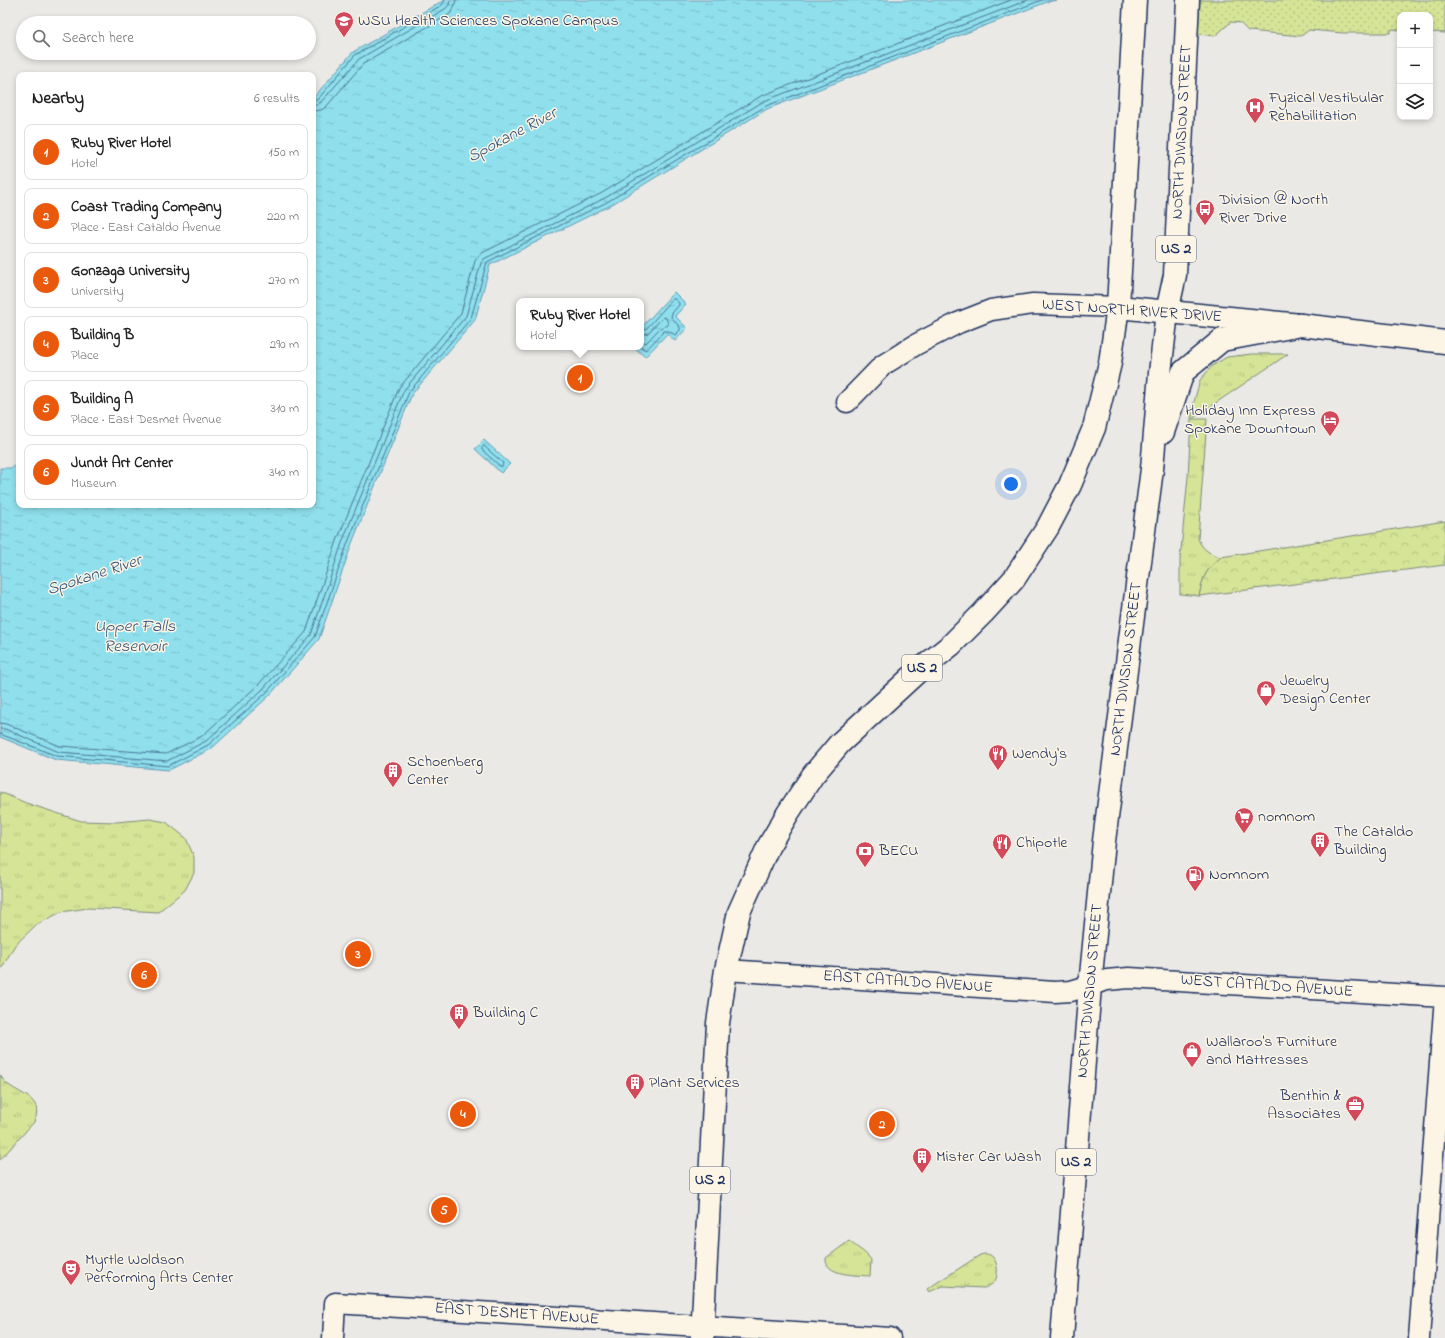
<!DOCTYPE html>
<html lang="en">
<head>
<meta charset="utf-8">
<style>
	body { margin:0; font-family:"Indie Flower",sans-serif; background:#f2f2f2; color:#222 }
	.controls { position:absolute; right:12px; top:12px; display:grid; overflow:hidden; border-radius:8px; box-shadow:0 2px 6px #0003 }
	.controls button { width:36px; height:36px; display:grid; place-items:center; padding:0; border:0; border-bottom:1px solid #e0e0e0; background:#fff; color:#222; font:20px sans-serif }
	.you { position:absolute; left:1011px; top:484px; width:14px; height:14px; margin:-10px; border:3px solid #fff; border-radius:50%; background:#1a73e8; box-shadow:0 0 0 6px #1a73e833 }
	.badge { display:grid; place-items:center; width:26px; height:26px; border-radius:50%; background:#ea580c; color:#fff; font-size:13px; font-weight:700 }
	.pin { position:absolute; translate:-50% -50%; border:2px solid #fff; box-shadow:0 1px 4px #0006 }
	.popup { position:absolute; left:516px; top:298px; width:128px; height:52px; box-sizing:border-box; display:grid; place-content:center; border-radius:8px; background:#fff; filter:drop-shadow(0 1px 3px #0005); font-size:13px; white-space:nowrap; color:#767676 }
	.popup b { font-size:15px; color:#222 }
	.popup::after { content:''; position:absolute; left:50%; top:100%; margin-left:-8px; border:8px solid transparent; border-top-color:#fff }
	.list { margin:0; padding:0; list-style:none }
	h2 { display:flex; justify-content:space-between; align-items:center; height:52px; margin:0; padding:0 16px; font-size:17px }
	h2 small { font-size:13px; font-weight:400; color:#767676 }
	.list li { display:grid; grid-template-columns:26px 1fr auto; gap:12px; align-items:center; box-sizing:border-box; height:56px; margin:0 8px 8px; padding:0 8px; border:1px solid #e0e0e0; border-radius:8px }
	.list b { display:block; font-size:15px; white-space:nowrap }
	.list p { margin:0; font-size:13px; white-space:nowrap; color:#767676 }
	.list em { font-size:13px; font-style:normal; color:#767676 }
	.icon { flex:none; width:22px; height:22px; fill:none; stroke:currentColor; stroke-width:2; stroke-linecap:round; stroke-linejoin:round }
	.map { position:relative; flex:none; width:1445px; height:1338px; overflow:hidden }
	.search { position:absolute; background:#fff; box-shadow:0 2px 6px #0003; left:16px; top:16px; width:300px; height:44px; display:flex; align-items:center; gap:10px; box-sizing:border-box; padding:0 14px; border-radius:22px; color:#767676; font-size:15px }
	.panel { position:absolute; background:#fff; box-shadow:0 2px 6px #0003; left:16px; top:72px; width:300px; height:436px; border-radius:8px }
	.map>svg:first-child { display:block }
	.grass { fill:url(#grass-tufts); stroke:#788a7a }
	.forest { fill:url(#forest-crowns); stroke:#788a7a }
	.park { fill:url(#park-dots); stroke:#788a7a }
	.water { fill:url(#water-ripples); stroke:#6199b3 }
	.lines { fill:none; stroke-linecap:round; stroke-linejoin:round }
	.shore { stroke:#497597; stroke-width:1 }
	.minor-casing { stroke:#1b2f5e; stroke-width:23 }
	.tertiary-casing { stroke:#1b2f5e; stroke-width:25 }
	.primary-casing { stroke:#1b2f5e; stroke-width:25 }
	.minor { stroke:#fcf5e5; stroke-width:20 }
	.tertiary { stroke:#fcf5e5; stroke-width:22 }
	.primary { stroke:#fcf5e5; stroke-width:22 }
	.labels { text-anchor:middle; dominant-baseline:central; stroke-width:3; stroke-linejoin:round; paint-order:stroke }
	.shield { fill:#fcf5e5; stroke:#5e6a86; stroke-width:1 }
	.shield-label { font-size:15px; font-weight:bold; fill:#1b2f5e }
	.poi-label { font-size:16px; fill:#1b2f5e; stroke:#fcf5e5; text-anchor:start }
	.street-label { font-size:16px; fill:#1b2f5e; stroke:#fcf5e5 }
	.water-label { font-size:17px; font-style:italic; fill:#32527a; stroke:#fcf5e5 }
</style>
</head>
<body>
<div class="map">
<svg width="1445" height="1338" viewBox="0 0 1445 1338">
	<defs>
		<pattern id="grass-tufts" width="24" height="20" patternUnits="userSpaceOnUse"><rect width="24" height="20" fill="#d6e497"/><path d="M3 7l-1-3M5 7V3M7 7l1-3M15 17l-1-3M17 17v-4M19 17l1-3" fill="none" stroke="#b7c485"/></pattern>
		<pattern id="forest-crowns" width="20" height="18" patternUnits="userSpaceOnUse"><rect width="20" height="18" fill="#d6e497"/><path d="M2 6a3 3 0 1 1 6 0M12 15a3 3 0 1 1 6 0" fill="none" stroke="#b7c485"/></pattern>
		<pattern id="park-dots" width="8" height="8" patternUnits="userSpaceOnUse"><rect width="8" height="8" fill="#d6e497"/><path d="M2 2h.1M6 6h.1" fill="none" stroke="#b7c485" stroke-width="1.8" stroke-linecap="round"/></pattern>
		<pattern id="water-ripples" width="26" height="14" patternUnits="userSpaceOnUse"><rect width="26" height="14" fill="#8fdfec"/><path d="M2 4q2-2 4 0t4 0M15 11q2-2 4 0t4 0" fill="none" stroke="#7bc0cd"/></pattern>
	</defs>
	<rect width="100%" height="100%" fill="#ebe9e6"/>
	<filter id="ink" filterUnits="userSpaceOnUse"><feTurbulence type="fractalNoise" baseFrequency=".025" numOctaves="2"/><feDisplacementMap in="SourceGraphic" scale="8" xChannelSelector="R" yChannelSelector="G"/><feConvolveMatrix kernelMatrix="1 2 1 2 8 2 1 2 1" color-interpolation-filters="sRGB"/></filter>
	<g filter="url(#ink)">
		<path class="grass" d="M1252,354h36l-96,65h15l-9,120c5,11 12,15 23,18 -16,15 -17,17 -22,39l-19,-2v-34l8,-83 3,-58 3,-17 6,-22 12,-14 15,-9z
			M0,792l26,11 55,18 35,1 34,-3 16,3 20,16 8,19v16l-9,17 -27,22 -70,-4 -27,4 -25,13 -21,20 -15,26z
			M0,1075c2,3 4,6 6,8 14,12 39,15 28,39l-34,38z
			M849,1241c8,7 17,11 22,19l-1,16c-12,-1 -46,0 -44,-18z
			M984,1254c2,0 4,0 6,1 8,4 9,19 5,26 -3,4 -6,5 -11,7l-41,-2 -14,6 -2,-3 53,-34z"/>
		<path class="forest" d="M1445,521v44l-246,31c5,-22 6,-24 22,-39z"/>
		<path class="park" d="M1200,0h245v33l-15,-1v-17h-30v15l-8,-1 -2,4h-47l-34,-3 -8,6 -53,-5 -8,-8 -9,-1 -16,14 -17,-2z"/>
		<path class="water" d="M444,0h613l-10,2 -280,107 -158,97 -119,59 -15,55 -63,74 -60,149 -33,96 -50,57 -58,53 -42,21 -113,-10 -56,-23v-269h11l8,-5v42h294v-407l40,-46z
			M674,292l12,12 -11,12 12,12 -12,13 -8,-7 -22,23 -11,-10h7v-19z
			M484,440l26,24 -9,9 -26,-24z"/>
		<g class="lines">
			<path class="shore" d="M313,100l5,-1 37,-44 87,-50 3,-5
				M313,105h4l4,-3 38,-43 86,-50 4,-4 1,-5
				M313,111l8,-1 5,-3 37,-43 87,-50 4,-7 2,-7
				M641,335l7,-2 15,-16 3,1 2,5v2l-8,3 -14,15 -5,-2
				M640,347l6,3 18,-19h5l6,4 5,-5v-3l-9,-10 1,-4 7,-8v-2l-4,-4h-2l-27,30 -5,1
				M484,446l19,17 -1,3h-2l-18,-16v-2z
				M0,723l6,1 54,22 106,8 36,-18 56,-51 48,-53 32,-94 61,-150 62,-75 14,-52 5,-7 122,-61 159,-97 250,-96
				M0,729h5l54,23 108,9 39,-20 56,-51 49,-55 32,-95 61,-150 62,-74 15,-53 3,-4 121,-61 159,-97 264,-101
				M0,734l57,22 111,10 40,-21 58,-52 49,-56 33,-95 61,-150 62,-74 16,-56 120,-60 159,-96 276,-106"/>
			<g class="minor-casing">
				<path id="minor" d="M847,402l36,-37 34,-21 41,-21 33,-13 42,-6 85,3
					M726,970l329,22 16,-1 36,-11 22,-2 316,19
					M333,1338l2,-35 555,35
					M1419,1338l26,-341"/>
			</g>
			<g class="tertiary-casing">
				<path id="tertiary" d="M1118,307l183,18 144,17"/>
			</g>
			<g class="primary-casing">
				<path id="primary" d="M1163,432l20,-60 39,-32 79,-15
					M702,1338l16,-315 8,-53 13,-58 29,-65 20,-34 25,-38 27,-32 76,-70 35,-28 32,-32 31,-34 34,-52 22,-42 24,-57 16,-65 8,-56 17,-307
					M1062,1338l28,-352 14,-145 48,-372 8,-96 7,-61 8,-37 13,-275"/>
			</g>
			<use href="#minor" class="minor"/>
			<use href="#tertiary" class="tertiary"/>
			<use href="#primary" class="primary"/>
		</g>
	</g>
	<defs>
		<g id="university-pin" transform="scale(1)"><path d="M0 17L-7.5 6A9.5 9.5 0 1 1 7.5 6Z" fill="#d1495b" stroke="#fcf5e5"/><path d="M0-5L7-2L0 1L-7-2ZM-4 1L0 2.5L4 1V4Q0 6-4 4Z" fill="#fff"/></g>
		<g id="hospital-pin" transform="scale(1)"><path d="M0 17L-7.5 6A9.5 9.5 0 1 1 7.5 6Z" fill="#d1495b" stroke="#fcf5e5"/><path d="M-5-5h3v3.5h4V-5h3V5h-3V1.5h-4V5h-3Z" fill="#fff"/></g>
		<g id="bus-pin" transform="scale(1)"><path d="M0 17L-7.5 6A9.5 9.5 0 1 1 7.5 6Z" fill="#d1495b" stroke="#fcf5e5"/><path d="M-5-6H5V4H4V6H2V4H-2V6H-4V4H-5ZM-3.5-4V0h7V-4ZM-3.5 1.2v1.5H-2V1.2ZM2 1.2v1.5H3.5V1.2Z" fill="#fff"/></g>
		<g id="hotel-pin" transform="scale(1)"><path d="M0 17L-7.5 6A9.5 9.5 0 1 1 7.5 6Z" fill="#d1495b" stroke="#fcf5e5"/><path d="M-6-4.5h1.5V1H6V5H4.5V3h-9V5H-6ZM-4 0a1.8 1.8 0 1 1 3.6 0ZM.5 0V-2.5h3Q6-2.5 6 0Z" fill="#fff"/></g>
		<g id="shop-pin" transform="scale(1)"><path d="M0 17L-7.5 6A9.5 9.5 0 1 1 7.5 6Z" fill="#d1495b" stroke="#fcf5e5"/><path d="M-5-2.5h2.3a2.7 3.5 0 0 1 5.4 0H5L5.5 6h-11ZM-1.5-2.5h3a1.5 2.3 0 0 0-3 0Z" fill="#fff"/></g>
		<g id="restaurant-pin" transform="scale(1)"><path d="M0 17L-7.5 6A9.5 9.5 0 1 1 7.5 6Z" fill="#d1495b" stroke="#fcf5e5"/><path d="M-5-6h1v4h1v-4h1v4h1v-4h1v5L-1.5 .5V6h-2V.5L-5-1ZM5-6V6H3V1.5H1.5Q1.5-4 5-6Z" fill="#fff"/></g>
		<g id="building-pin" transform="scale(1)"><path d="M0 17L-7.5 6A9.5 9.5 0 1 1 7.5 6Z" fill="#d1495b" stroke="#fcf5e5"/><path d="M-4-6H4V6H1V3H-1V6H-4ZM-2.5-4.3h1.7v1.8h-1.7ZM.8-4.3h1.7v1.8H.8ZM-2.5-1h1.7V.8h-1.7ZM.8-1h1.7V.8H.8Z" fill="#fff"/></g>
		<g id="supermarket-pin" transform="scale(1)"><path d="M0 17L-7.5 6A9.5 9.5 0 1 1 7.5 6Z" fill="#d1495b" stroke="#fcf5e5"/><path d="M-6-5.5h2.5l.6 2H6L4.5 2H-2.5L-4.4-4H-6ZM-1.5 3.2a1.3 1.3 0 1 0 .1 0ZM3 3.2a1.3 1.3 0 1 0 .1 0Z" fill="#fff"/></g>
		<g id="bank-pin" transform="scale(1)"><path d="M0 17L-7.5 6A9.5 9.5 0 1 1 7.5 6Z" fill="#d1495b" stroke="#fcf5e5"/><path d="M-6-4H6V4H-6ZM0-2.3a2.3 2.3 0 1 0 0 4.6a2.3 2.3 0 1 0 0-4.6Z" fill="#fff"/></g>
		<g id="fuel-pin" transform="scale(1)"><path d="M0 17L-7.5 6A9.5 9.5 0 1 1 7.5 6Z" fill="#d1495b" stroke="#fcf5e5"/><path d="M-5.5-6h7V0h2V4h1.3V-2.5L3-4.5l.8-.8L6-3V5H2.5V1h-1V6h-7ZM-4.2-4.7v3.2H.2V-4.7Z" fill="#fff"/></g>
		<g id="office-pin" transform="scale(1)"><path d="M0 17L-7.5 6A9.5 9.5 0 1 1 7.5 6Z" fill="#d1495b" stroke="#fcf5e5"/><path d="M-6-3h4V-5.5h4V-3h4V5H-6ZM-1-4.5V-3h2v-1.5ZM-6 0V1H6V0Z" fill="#fff"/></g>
		<g id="theatre-pin" transform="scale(1)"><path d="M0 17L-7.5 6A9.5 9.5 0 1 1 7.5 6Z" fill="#d1495b" stroke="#fcf5e5"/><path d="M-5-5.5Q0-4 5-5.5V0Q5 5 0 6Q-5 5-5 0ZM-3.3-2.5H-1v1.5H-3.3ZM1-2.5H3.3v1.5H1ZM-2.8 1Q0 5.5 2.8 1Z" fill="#fff"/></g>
	</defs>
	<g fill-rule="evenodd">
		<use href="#university-pin" x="344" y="21"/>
		<use href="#hospital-pin" x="1255" y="107"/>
		<use href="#bus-pin" x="1205" y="209"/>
		<use href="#hotel-pin" x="1330" y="420"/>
		<use href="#shop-pin" x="1266" y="690"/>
		<use href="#restaurant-pin" x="998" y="754"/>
		<use href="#building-pin" x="393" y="771"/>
		<use href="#supermarket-pin" x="1244" y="817"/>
		<use href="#building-pin" x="1320" y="841"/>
		<use href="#restaurant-pin" x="1002" y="843"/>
		<use href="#bank-pin" x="865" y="851"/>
		<use href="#fuel-pin" x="1195" y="875"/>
		<use href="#building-pin" x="459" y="1013"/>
		<use href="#shop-pin" x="1192" y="1051"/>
		<use href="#building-pin" x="635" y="1083"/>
		<use href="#office-pin" x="1355" y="1105"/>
		<use href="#building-pin" x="922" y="1157"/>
		<use href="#theatre-pin" x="71" y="1269"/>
	</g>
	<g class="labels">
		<g class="shield">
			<rect x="1156" y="236" width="40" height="26" rx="3"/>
			<rect x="902" y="655" width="40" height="26" rx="3"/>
			<rect x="1056" y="1149" width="40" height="26" rx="3"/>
			<rect x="690" y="1167" width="40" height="26" rx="3"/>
		</g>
		<g class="shield-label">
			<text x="1176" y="249">US 2</text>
			<text x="922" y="668">US 2</text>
			<text x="1076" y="1162">US 2</text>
			<text x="710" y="1180">US 2</text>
		</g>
		<g class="poi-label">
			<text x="358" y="21">WSU Health Sciences Spokane Campus</text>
			<text x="1269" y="98">Fyzical Vestibular<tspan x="1269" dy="18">Rehabilitation</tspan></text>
			<text x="1219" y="200">Division @ North<tspan x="1219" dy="18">River Drive</tspan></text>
			<text x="1316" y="411" text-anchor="end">Holiday Inn Express<tspan x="1316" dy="18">Spokane Downtown</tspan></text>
			<text x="1280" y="681">Jewelry<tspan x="1280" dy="18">Design Center</tspan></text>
			<text x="1012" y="754">Wendy's</text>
			<text x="407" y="762">Schoenberg<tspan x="407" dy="18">Center</tspan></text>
			<text x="1258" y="817">nomnom</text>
			<text x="1334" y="832">The Cataldo<tspan x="1334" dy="18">Building</tspan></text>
			<text x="1016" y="843">Chipotle</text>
			<text x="879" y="851">BECU</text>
			<text x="1209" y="875">Nomnom</text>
			<text x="473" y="1013">Building C</text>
			<text x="1206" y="1042">Wallaroo's Furniture<tspan x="1206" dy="18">and Mattresses</tspan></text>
			<text x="649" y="1083">Plant Services</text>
			<text x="1341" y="1096" text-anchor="end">Benthin &amp;<tspan x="1341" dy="18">Associates</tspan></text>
			<text x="936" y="1157">Mister Car Wash</text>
			<text x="85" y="1260">Myrtle Woldson<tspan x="85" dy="18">Performing Arts Center</tspan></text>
		</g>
		<g class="street-label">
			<text transform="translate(1182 132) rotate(-87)">NORTH DIVISION STREET</text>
			<text transform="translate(1132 311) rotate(4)">WEST NORTH RIVER DRIVE</text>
			<text transform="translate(1126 669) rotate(-83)">NORTH DIVISION STREET</text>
			<text transform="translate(908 982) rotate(4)">EAST CATALDO AVENUE</text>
			<text transform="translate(1267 986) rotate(4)">WEST CATALDO AVENUE</text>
			<text transform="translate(1090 991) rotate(-85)">NORTH DIVISION STREET</text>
			<text transform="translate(517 1314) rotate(4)">EAST DESMET AVENUE</text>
		</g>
		<g class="water-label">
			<text transform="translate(512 135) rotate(-28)">Spokane River</text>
			<text transform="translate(94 575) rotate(-18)">Spokane River</text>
			<text x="135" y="626">Upper Falls<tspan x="135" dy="20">Reservoir</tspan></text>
		</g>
	</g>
</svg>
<div class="controls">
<button>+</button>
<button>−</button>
<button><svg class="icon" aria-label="layers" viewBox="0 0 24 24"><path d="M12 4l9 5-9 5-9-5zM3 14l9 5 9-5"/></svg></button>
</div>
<div class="you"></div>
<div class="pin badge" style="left:580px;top:378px">1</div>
<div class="popup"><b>Ruby River Hotel</b>Hotel</div>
<div class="pin badge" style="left:882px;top:1124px">2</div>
<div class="pin badge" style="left:358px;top:954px">3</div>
<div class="pin badge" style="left:463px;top:1114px">4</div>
<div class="pin badge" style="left:444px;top:1210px">5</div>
<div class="pin badge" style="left:144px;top:975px">6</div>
<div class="search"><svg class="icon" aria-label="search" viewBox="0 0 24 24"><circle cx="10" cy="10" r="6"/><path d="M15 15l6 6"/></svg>Search here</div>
<section class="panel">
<h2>Nearby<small>6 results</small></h2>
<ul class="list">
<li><span class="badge">1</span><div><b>Ruby River Hotel</b><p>Hotel</p></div><em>150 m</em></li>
<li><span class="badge">2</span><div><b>Coast Trading Company</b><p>Place · East Cataldo Avenue</p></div><em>220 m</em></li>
<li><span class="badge">3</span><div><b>Gonzaga University</b><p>University</p></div><em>270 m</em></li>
<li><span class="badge">4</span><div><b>Building B</b><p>Place</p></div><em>290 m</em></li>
<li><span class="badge">5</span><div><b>Building A</b><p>Place · East Desmet Avenue</p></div><em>310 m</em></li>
<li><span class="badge">6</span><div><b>Jundt Art Center</b><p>Museum</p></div><em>340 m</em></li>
</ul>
</section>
</div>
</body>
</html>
